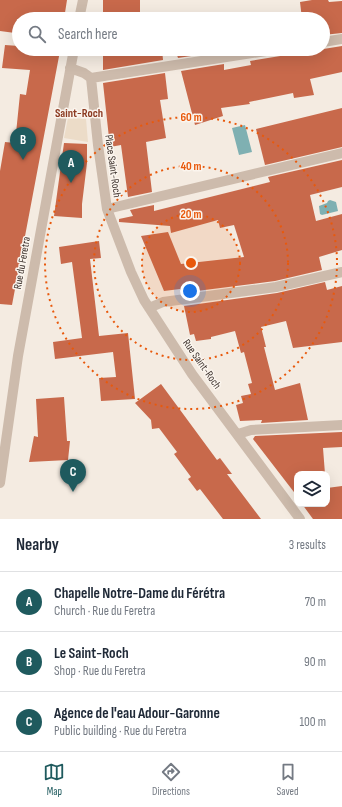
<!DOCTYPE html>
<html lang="en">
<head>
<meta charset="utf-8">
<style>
	body { margin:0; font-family:"Sofia Sans Condensed",sans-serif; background:#f6f6f7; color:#1f2937 }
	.controls { position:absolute; right:12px; bottom:12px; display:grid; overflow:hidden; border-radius:8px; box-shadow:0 4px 16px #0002 }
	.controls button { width:36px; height:36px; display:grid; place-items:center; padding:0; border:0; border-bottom:1px solid #e0e1e3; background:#fff; color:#1f2937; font:20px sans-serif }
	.you { position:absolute; left:190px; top:291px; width:14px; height:14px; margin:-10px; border:3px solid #fff; border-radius:50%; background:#1a73e8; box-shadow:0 0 0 6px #1a73e833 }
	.badge { display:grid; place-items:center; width:26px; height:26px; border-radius:50%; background:#1f5a5e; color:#fff; font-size:13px; font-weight:700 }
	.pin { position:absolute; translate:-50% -33px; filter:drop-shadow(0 1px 2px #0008) }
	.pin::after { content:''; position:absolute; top:21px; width:14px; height:12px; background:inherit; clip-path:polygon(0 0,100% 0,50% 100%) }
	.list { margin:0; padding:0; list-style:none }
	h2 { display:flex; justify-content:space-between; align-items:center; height:52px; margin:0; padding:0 16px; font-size:17px }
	h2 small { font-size:13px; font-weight:400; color:#747a83 }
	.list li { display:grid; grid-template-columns:26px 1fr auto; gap:12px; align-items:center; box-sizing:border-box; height:60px; padding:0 16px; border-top:1px solid #e0e1e3 }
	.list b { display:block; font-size:15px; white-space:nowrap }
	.list p { margin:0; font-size:13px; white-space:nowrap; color:#747a83 }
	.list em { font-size:13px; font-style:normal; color:#747a83 }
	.icon { flex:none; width:22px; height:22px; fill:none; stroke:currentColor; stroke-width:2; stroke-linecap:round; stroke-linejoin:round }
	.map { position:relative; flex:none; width:342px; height:519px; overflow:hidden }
	.search { position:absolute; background:#fff; box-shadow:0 4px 16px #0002; left:12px; right:12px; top:12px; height:44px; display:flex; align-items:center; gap:10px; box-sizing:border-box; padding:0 14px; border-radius:22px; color:#747a83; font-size:15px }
	.sheet { height:232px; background:#fff }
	nav { display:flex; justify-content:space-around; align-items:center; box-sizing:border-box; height:56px; border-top:1px solid #e0e1e3; background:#fff; font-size:11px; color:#747a83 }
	nav a { display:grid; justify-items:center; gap:2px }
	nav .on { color:#1f5a5e }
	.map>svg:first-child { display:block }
	.plaza { fill:#ecdcc8 }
	.water { fill:#7fb0b2 }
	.building { fill:#c8694b }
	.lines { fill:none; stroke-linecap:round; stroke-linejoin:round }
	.minor { stroke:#cdbbac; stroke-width:10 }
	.ring { fill:none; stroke:#e8590c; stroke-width:2; stroke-dasharray:2 4 }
	.labels { text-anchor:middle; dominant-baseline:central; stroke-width:3; stroke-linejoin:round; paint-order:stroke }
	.street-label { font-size:11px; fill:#3b302b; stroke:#fbf5ee }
	.neighbourhood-label { font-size:12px; font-weight:bold; fill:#8c3b22; stroke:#fbf5ee }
	.centre { fill:#e8590c; stroke:#fbf5ee; stroke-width:2 }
	.ring-label { font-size:12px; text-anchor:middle; font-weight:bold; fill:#e8590c; stroke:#fbf5ee; stroke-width:3; stroke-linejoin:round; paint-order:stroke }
</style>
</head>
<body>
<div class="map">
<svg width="342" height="519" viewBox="0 0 342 519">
	<rect width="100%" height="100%" fill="#f4ebe1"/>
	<path class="plaza" d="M68,118l18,1 2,23 -24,-4z"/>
	<path class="water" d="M245,125l7,27 -13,3 -7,-27z
		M330,200l6,2 2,9 -16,4 -2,-1 -1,-8 8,-3 1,-2z"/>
	<path class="building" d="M0,0h67l-3,19h-47l-2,14 -15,-2z
		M103,0h37v19h-37z
		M312,0h16l1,2 13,-1v32l-19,2v-16h-21l-2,-17z
		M5,45l14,1v3h26l15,2 -48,254 -12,-1v-133l5,-29 10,1 5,-49 6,1 4,-25 -28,-2z
		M342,46v26l-32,7 4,16 -20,3 -1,-5 -44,9 1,2 -29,4 2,8 -28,9 -14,-54 43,-7v6l27,-5 -1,-4z
		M103,49h59l1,11 -60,10z
		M175,49h49v2l-46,7z
		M165,73l3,26 -8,1 6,38 -20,4 6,50 -24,5 -7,-52 -11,2 -7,-64z
		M342,108v39l-77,18 -9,-36z
		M64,143l23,1v19l-5,41v14l-28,-2z
		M342,160v27l-32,8 6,26 26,-7v36l-23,7 3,13 -47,11 -94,12 -1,-4 -16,2 -23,-55 27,-4 13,32 63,-7 -10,-32 -14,3 -2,-8 -47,13 -1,-7 -51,-4v-3l14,-3 -3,-6 24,-5v6l116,-29 -2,-5z
		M99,241l2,17 -11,1 9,77 29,-3 7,66 -34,2 -2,-23 17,-1 -3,-25 -58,7 -2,-17 29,-4 -10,-76 -11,2 -2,-17z
		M325,282l2,8 15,-4v56l-49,6 -7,-27 -25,6 5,20h-2l11,43 25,-7 8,37 -47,3 1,-3 -22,1 -4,-16 7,-2 -2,-7 10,-2 -3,-10 4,-1 -8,-31 -3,1 -6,-22 -24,6v2l-15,2 -2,-7 -4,1 -6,-29 93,-13z
		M161,384l56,76 3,-2 12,16h-5l34,45h-38l-23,-30 -3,2 -9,-12 3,-2 -17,-23 3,-2 -18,-24 -7,1 -1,-9 -16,-17z
		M64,397l3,44h3l-2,19 -39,2 5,-26 4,1 -2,-38z
		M342,432v15l-19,1 2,26h-28v22l-44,-57 2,-3z
		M342,486v33h-29l-11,-15h25v-16z"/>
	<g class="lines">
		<path class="minor" d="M79,19l4,-19
			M323,42l19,-3
			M70,68l14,5 7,5 7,67 9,64 24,63 13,28 48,74 108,145
			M91,78l188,-29
			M107,209l235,-56
			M149,308l14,-6 113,-15 66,-15
			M238,434l13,-4 91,-5
			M0,483l18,-127 56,-307"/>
	</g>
	<circle cx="191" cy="263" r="49" fill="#e8590c" fill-opacity=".12"/>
	<g class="ring">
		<circle cx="191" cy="263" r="49"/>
		<circle cx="191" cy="263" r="97"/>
		<circle cx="191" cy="263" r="146"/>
	</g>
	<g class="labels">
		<g class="street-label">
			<text transform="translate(113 166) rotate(82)">Place Saint-Roch</text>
			<text transform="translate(22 263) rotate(-80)">Rue du Feretra</text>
			<text transform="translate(202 364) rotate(55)">Rue Saint-Roch</text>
		</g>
		<g class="neighbourhood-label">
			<text x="79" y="113">Saint-Roch</text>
		</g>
	</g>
	<circle cx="191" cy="263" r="6" class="centre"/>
	<g class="ring-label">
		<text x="191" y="121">60 m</text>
		<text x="191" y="170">40 m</text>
		<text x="191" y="218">20 m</text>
	</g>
</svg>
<div class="controls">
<button><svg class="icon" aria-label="layers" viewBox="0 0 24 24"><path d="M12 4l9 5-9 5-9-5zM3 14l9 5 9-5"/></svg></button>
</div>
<div class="you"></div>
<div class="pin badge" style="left:71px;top:183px">A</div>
<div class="pin badge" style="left:23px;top:160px">B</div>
<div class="pin badge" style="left:73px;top:492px">C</div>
<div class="search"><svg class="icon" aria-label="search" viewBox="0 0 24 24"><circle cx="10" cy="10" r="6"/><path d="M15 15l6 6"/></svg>Search here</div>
</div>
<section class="sheet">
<h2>Nearby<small>3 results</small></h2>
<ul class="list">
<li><span class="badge">A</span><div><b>Chapelle Notre-Dame du Férétra</b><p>Church · Rue du Feretra</p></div><em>70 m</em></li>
<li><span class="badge">B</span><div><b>Le Saint-Roch</b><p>Shop · Rue du Feretra</p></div><em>90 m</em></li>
<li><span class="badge">C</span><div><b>Agence de l'eau Adour-Garonne</b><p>Public building · Rue du Feretra</p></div><em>100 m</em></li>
</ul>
</section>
<nav>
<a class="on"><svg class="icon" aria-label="map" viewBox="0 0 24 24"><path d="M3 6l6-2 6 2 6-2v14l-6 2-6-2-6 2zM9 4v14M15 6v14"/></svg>Map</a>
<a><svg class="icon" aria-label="directions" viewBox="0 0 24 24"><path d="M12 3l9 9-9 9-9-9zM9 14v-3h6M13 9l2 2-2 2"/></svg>Directions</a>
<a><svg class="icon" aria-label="saved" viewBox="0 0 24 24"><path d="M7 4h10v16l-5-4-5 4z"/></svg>Saved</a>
</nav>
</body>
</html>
